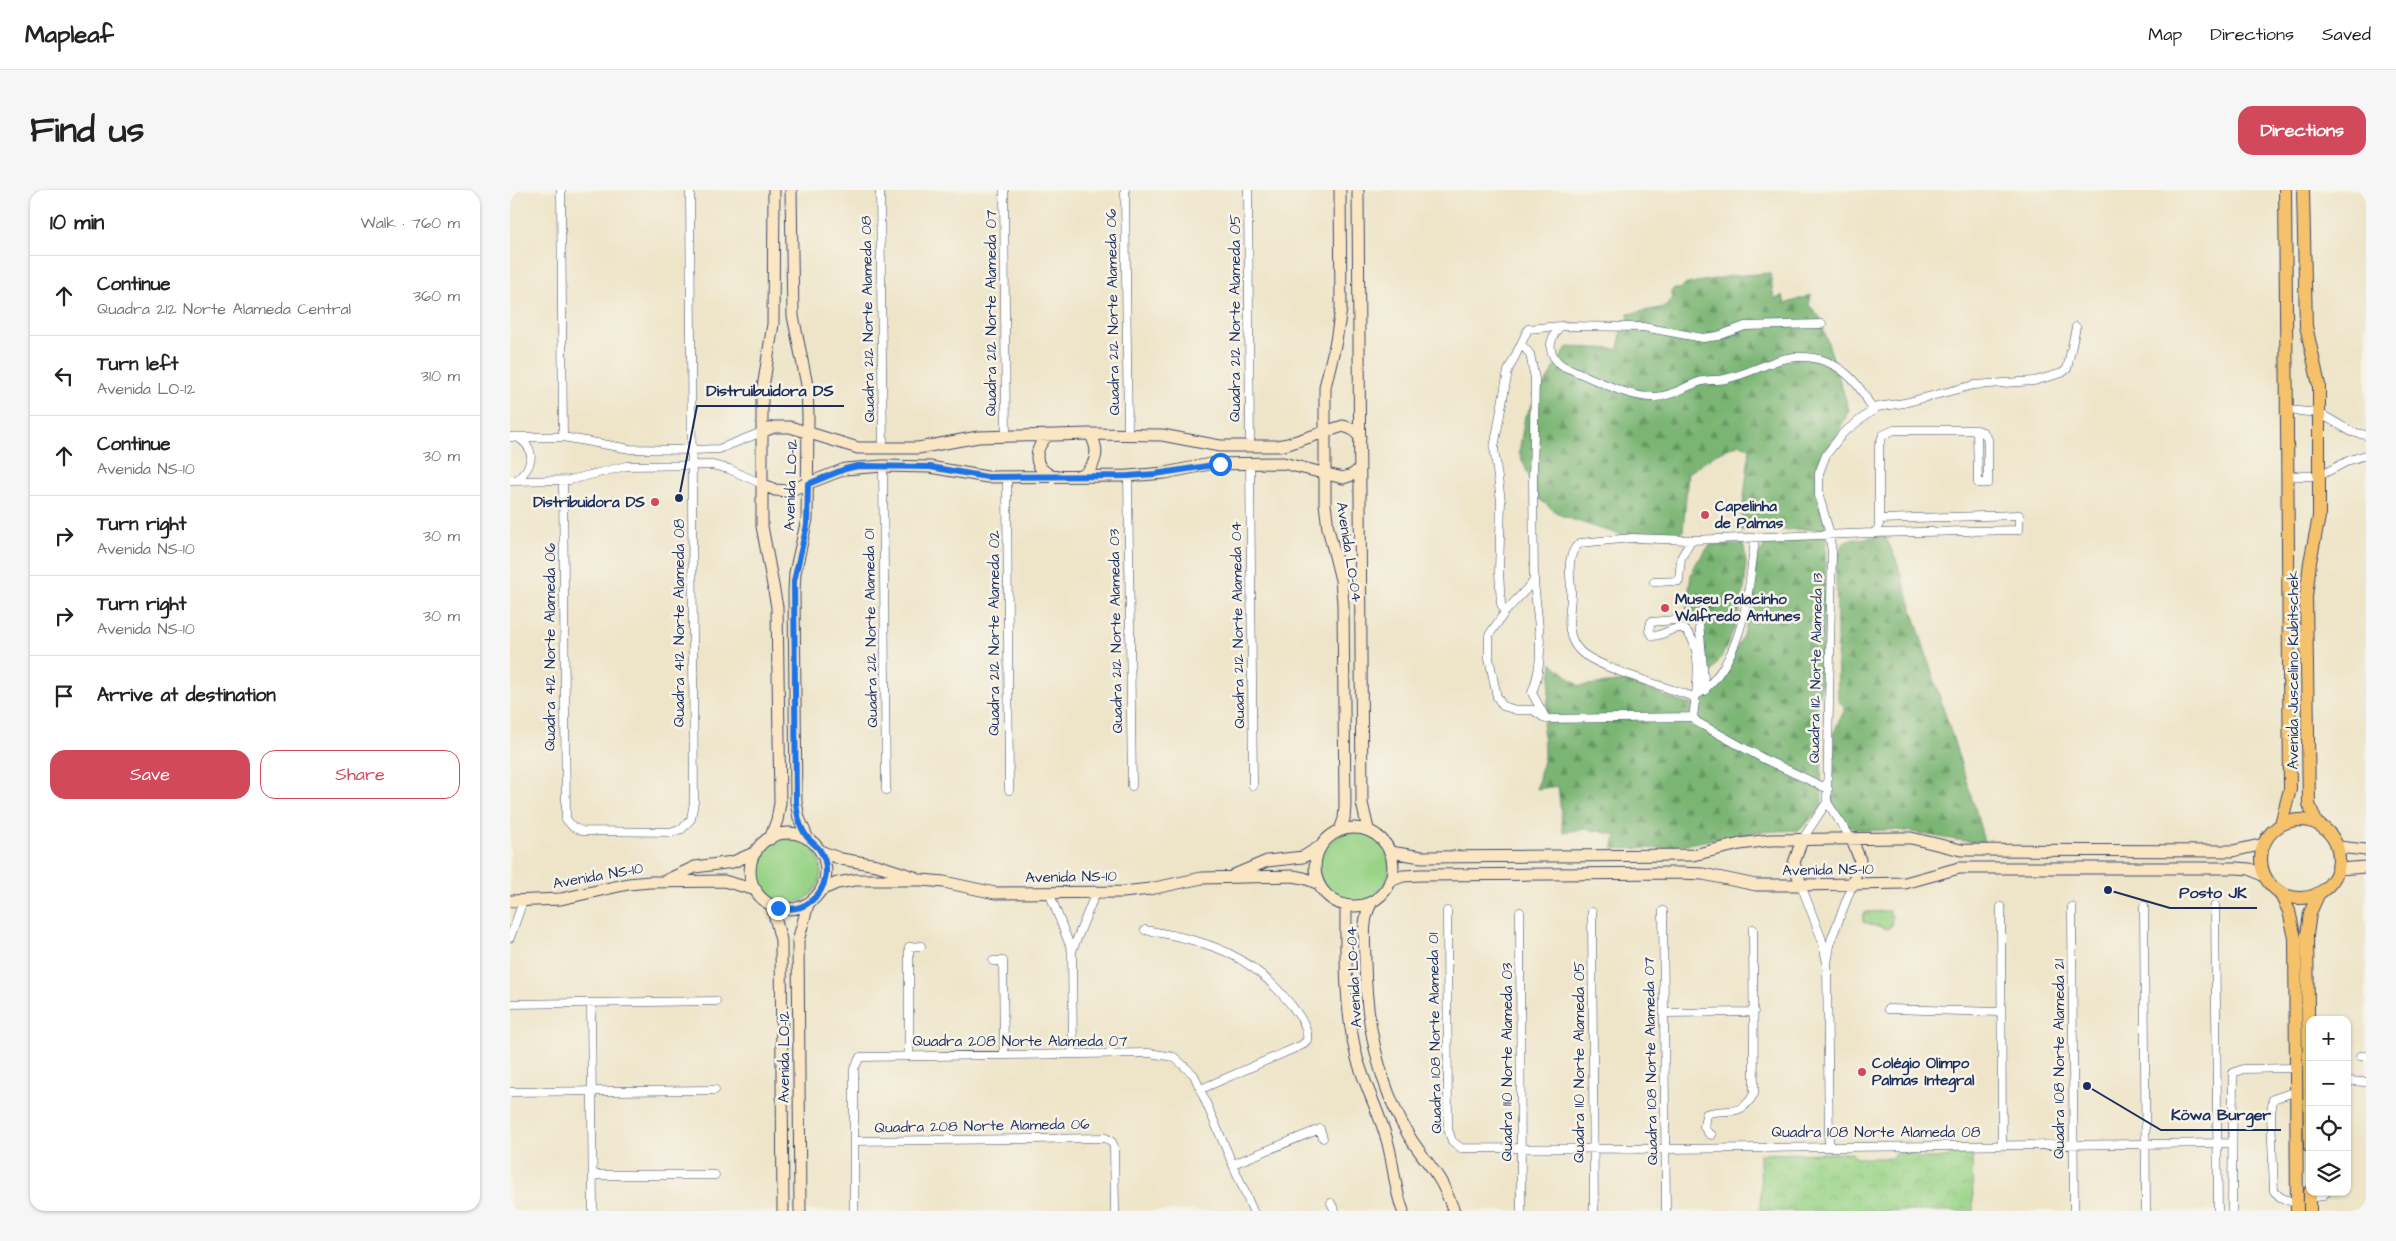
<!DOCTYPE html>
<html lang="en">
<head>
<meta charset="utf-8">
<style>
	body { margin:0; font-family:"Architects Daughter",sans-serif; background:#f6f6f6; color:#222 }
	.controls { position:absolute; right:15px; bottom:15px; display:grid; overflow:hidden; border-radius:10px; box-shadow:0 1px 4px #0004 }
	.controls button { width:45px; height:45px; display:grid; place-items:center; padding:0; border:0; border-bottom:1px solid #e0e0e0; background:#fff; color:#222; font:25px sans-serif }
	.stop { position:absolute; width:15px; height:15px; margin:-11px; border:4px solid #1a73e8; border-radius:50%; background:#fff }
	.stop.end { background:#1a73e8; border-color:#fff; box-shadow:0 1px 5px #0008 }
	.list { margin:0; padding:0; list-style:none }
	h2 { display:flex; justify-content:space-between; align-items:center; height:65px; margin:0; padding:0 20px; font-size:21px }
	h2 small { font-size:16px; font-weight:400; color:#767676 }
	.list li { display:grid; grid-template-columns:32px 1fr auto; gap:15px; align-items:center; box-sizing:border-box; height:80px; padding:0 20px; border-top:1px solid #e0e0e0 }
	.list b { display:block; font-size:19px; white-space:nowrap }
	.list p { margin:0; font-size:16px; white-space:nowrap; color:#767676 }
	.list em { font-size:16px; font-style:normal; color:#767676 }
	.actions { display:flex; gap:10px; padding:15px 20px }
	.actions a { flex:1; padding:11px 0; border:1px solid #d1495b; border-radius:15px; text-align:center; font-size:18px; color:#d1495b }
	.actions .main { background:#d1495b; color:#fff }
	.icon { flex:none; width:28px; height:28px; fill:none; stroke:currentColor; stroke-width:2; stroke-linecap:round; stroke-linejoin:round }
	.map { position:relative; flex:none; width:1856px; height:1021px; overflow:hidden; border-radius:15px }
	header { display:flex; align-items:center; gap:30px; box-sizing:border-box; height:70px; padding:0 25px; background:#fff; border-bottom:1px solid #e0e0e0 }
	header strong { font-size:24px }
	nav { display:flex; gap:28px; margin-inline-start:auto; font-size:18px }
	.intro { display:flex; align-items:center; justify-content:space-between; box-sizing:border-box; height:120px; padding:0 30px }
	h1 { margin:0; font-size:35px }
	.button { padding:12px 22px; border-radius:15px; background:#d1495b; color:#fff; font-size:18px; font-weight:700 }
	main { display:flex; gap:30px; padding:0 30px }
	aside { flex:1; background:#fff; border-radius:15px; box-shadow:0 1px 4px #0004 }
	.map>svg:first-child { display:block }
	.grass { fill:#98d386; stroke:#5a8172 }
	.forest { fill:url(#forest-firs); stroke:#4a7268 }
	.park { fill:url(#park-crowns); stroke:#5a8172 }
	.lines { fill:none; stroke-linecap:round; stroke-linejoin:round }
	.street-casing { stroke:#3b4a6e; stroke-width:9 }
	.secondary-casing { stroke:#3b4a6e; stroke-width:13 }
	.primary-casing { stroke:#3b4a6e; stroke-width:14 }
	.street { stroke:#fff; stroke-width:8 }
	.secondary { stroke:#fbe6c4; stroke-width:11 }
	.primary { stroke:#f5c16b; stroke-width:12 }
	.route { stroke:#1a73e8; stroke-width:6 }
	.poi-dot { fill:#d1495b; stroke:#f7f3e8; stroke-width:2 }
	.labels { text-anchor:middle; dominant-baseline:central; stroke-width:5; stroke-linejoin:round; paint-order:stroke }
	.street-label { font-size:15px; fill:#1b2f5e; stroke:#f7f3e8 }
	.poi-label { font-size:15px; font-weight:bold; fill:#1b2f5e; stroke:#f7f3e8; text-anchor:start }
	.leader { fill:none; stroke:#1b2f5e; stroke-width:2 }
	.callout-dot { fill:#1b2f5e; stroke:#f7f3e8; stroke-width:2 }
	.callout-label { font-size:16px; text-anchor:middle; font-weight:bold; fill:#1b2f5e; stroke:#f7f3e8; stroke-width:5; stroke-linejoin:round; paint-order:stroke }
</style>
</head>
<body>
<header>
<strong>Mapleaf</strong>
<nav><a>Map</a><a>Directions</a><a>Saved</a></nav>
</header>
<div class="intro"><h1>Find us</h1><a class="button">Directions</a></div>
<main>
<aside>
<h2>10 min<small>Walk · 760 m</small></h2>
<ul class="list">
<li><svg class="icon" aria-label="ahead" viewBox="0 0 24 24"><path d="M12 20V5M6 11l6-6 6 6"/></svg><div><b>Continue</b><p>Quadra 212 Norte Alameda Central</p></div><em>360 m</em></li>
<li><svg class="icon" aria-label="left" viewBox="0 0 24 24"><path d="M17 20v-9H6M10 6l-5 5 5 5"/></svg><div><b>Turn left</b><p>Avenida LO-12</p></div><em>310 m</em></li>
<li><svg class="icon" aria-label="ahead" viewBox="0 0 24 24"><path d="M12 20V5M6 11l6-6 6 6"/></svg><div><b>Continue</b><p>Avenida NS-10</p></div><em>30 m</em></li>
<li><svg class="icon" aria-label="right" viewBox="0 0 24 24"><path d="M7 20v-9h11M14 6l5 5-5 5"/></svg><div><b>Turn right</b><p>Avenida NS-10</p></div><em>30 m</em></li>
<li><svg class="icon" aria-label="right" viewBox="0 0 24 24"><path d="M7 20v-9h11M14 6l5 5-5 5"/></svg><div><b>Turn right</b><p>Avenida NS-10</p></div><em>30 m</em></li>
<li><svg class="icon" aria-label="arrive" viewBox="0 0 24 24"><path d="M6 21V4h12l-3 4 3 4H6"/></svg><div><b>Arrive at destination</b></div></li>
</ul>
<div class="actions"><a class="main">Save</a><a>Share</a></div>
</aside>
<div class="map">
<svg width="1856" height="1021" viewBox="0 0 1856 1021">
	<defs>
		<pattern id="forest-firs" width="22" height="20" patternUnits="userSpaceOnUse" patternTransform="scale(1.25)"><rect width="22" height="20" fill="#7ab573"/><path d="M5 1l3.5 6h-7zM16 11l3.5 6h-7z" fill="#639462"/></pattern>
		<pattern id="park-crowns" width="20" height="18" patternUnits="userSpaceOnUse" patternTransform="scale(1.25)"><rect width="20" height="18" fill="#98d386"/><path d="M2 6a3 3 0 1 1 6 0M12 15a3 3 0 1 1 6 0" fill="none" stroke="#82b576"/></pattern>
	</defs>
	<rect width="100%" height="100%" fill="#f7f3e8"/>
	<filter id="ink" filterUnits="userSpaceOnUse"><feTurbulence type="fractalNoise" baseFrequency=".02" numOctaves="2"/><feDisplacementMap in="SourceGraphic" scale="10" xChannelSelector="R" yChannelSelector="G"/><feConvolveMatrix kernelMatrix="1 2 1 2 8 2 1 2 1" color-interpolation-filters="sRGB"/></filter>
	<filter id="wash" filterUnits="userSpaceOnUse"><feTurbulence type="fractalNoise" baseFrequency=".0096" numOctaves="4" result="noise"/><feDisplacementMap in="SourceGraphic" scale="20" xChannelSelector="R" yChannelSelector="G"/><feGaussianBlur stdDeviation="1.12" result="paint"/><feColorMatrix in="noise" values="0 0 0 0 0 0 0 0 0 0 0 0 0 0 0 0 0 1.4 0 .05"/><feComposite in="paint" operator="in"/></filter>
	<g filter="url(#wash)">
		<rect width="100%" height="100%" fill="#eee5c9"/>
		<path class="grass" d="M809 677a35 35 0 1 1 70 0a35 35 0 1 1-70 0Z
			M247 681a32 32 0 1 1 64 0a32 32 0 1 1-64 0Z"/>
		<path class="forest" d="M1260,83l4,26 9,-3 2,8 26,-9 -2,10 11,12 29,93 -30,63 6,56 -85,2 10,-83 -10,-4 -23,9 -29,20 -5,59 -45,7 -41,-11 -37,-13 -21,-16 -20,-46 6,-37 42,-69 52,2 2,-18h10l-3,-17 37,-7 8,-9 -2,-6 2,-3h7l5,-5 47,-8z
			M1316,346l-4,147 -7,30 6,29 1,65 -22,23 -42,2 -95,16 -50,1 3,-14 -28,-6 -25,3 -5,-46 -21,3 7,-34 -1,-32 3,-4 6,-56 27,23 47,-5 55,21 17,4 25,-31 22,-44 11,-72 11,-18z
			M1375,346l11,23 79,249 9,34c-31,0 -58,-9 -88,-12 -14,-1 -28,3 -42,-2 -8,-3 -19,-13 -21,-21 -6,-24 7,-50 0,-73l12,-25 -7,-9 -2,-133 5,-21 6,-6z
			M1233,354c9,31 -5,80 -19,108 -5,10 -14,19 -17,30l-6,-62 -15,-6 5,-40 5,-11 14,-18z"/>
		<path class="park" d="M1379,721l3,5 -1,9 -3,4 -25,-7v-8l3,-2z
			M1386,962h17l4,6h31l4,-6h20l1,59h-212l-1,-57 92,-1 4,5h36z"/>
	</g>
	<g filter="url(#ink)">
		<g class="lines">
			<g class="street-casing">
				<path id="street" d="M51,0l2,247
					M370,0l3,258
					M494,0l2,245
					M615,0l3,244
					M738,0l2,256
					M1050,136c-12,15 -14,28 3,40 25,10 66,33 93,31 16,-1 28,-10 43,-15 9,-3 17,-1 26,-3 19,-4 36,-13 54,-19 45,-12 76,12 94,51
					M1011,154l7,-15 32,-3 83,1 60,11 15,-2 27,-10 77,-2
					M1778,220l31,3 33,19 14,3
					M0,247h53l67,12 62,1 27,-1 43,-17
					M740,273l3,323
					M373,276l3,324
					M618,286l4,310
					M1779,286h30l31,-16 16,-5
					M497,287l2,313
					M0,291l60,-1 56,-14 86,-1 17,4 33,15
					M5,291c18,-13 23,-32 2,-44
					M53,291l3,338 7,8 9,4 90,1 10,-3 9,-10 3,-17 -4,-612
					M1363,343l146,-3v-15l-140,4
					M1245,348c-6,52 -11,128 -61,159l-12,-4c-23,-8 -87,-27 -102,-42 -5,-5 -9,-13 -10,-20 -3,-12 2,-29 1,-42 -1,-16 -5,-35 9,-46l52,-5 59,2 182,-7 5,-4 1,-5v-79l4,-10 11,-5h83l6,2 5,7v44h-10l-1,-53
					M1144,392l25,-1 2,-23 10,-18
					M1195,501l-6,-69 -12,-3 -36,3 -2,9 4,5c10,0 18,-9 29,-8 24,14 14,66 11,89l4,5 67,37 64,30
					M1036,529l-13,-9h-17l-13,-4 -6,-9 -8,-39v-23l16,-23 29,-31 -1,-103 2,-99 -5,-25 -9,-10 -13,27 -14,77 7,53 -2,71 2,32 4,8 29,-31c3,39 13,74 -2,112l14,26 147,-2
					M1317,612l5,-250 -4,-25 -9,-31v-23l7,-18 17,-22 34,-26 27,-4 70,-18 60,-4 28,-8 5,-4 9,-42
					M1317,612l25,38
					M1292,650l25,-38
					M1291,695l21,55 4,19
					M539,702l23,59 1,103
					M1705,715l3,306
					M1634,716l2,305
					M1491,717l1,238
					M1562,717l2,304
					M937,721l1,218 4,12 9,7 204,1 567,-6
					M1153,721l3,300
					M1010,722l1,299
					M1082,722l2,299
					M635,740c64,11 105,23 147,76 7,10 17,21 15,34l-5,5 -101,44
					M0,748l13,-37
					M562,761l24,-59
					M483,771h10l1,93
					M81,813l2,208
					M0,814l206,-3
					M1378,819l113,3
					M1154,823l90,-1
					M399,865v-108l12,-1
					M1850,866h6
					M1837,891l19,1
					M1787,901l-24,8 -2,15 3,77 6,6 17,7
					M0,902l205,-2
					M1202,945l-3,-1 -5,-7 2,-13c23,-7 33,5 48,-20l-1,-165
					M344,951l252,-3 6,4 2,5 1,64
					M1319,956l-2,-183 4,-23 21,-54
					M723,974l87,-35 3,9
					M83,985h122
					M1800,1008l12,-2 5,-4
					M821,1013l4,8
					M344,1021v-142l6,-12 289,-4 25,4 20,18 59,136
					M1722,1021l1,-138 10,-4 53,-1"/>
			</g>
			<g class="secondary-casing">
				<path id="secondary" d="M281,0l2,126 14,69 1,31 -1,103 -12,54 -1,19 2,210 3,16 9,21
					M848,0l4,613 6,26
					M252,242l12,-5h16l68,21h60l60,-11 112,-3 72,1 58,11h57l11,-2 55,-18 9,3 8,8
					M538,245c-13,13 -17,30 2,40
					M572,286c15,-11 18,-26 8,-42
					M252,294l13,6 13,1 57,-22 38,-3 47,1 57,10 141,-1 37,-3 45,-9 73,-1 60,15 9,-3 8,-6
					M805 677a39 39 0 1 1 78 0a39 39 0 1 1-78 0Z
					M830,640l4,-11 1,-13 -2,-203 -2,-23 -13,-52 -3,-24v-117l11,-46 5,-32 -1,-119
					M240 681a38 38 0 1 1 76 0a38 38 0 1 1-76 0Z
					M260,649l7,-19 3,-17 -3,-196 -15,-81v-132l11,-70 1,-134
					M1828,657l28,3
					M310,661l21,8 36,6 37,12
					M880,662l32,5 271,-2 47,-11 30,-4 127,-2h14l50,12 272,1 31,-7
					M1829,679l27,-2
					M724,685l33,-14 36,-4 18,-11
					M157,690l28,-13 38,-5 23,-10
					M880,691l13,-5 18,-1 257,-2 25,1 53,11h45l104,-2 54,-15h277l14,1 14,7
					M1291,695l-7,-22 8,-23
					M1342,696l8,-26 -8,-20
					M311,700l16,-7 18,-3h67l22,2 51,11 128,-1 27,-3 52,-11 91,-2 11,2 15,6
					M0,711l51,-2 67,-15 22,-2 74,-1 32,9
					M862,712c-11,18 -7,40 -7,60 1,60 13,121 44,174 9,15 20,27 29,41 7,10 11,23 16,34
					M262,716l9,34 2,271
					M836,716c0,50 -2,102 11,152 8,28 22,54 30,82 7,24 7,48 16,71
					M290,1021l-2,-270 10,-37"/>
			</g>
			<g class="primary-casing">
				<path id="primary" d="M1793,0l3,136 13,59v132l-9,45 -4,35 3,207 7,18
					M1751 669a39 39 0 1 1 78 0a39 39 0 1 1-78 0Z
					M1771,634l9,-35 -5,-599
					M1770,703l9,18 6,27 2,273
					M1800,957l-3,-212 3,-22 9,-20
					M1800,1002v19"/>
			</g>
			<use href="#street" class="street"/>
			<use href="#secondary" class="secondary"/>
			<use href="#primary" class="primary"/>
		</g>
	</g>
	<g class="lines" filter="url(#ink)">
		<path class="route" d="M268,718c12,2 24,1 33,-7 16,-12 20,-36 8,-52 -3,-4 -8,-7 -11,-11 -8,-9 -11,-24 -12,-36l-2,-221 13,-56 1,-41 37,-15 13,-3 72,1 57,10 141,-1 27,-2 65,-10"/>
	</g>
	<g class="poi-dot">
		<circle cx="145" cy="312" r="5"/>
		<circle cx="1195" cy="325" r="5"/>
		<circle cx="1155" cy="418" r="5"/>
		<circle cx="1352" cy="882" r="5"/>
	</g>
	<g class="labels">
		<g class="street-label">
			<text transform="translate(603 122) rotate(-91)">Quadra 212 Norte Alameda 06</text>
			<text transform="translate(481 123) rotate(-90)">Quadra 212 Norte Alameda 07</text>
			<text transform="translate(725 128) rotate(-90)">Quadra 212 Norte Alameda 05</text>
			<text transform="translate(358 129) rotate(-91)">Quadra 212 Norte Alameda 08</text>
			<text transform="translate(281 295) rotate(-88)">Avenida LO-12</text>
			<text transform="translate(839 362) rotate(81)">Avenida LO-04</text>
			<text transform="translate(169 433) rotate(-90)">Quadra 412 Norte Alameda 08</text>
			<text transform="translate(728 435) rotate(-91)">Quadra 212 Norte Alameda 04</text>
			<text transform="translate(361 438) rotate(-91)">Quadra 212 Norte Alameda 01</text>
			<text transform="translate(606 441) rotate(-91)">Quadra 212 Norte Alameda 03</text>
			<text transform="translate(484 443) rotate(-90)">Quadra 212 Norte Alameda 02</text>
			<text transform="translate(40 457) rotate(-90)">Quadra 412 Norte Alameda 06</text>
			<text transform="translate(1306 478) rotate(-89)">Quadra 112 Norte Alameda 13</text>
			<text transform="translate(1783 480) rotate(-90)">Avenida Juscelino Kubitschek</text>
			<text transform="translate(1318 680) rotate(-1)">Avenida NS-10</text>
			<text transform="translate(88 686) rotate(-10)">Avenida NS-10</text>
			<text transform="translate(561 687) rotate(-1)">Avenida NS-10</text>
			<text transform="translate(844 787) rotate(-93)">Avenida LO-04</text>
			<text transform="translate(925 843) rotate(-91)">Quadra 108 Norte Alameda 01</text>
			<text x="510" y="851">Quadra 208 Norte Alameda 07</text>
			<text transform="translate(274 867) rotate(-90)">Avenida LO-12</text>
			<text transform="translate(1549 869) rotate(-90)">Quadra 108 Norte Alameda 21</text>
			<text transform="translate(1141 871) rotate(-91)">Quadra 108 Norte Alameda 07</text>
			<text transform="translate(997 872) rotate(-90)">Quadra 110 Norte Alameda 03</text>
			<text transform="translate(1069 872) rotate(-90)">Quadra 110 Norte Alameda 05</text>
			<text transform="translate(472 936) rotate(-1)">Quadra 208 Norte Alameda 06</text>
			<text x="1366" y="942">Quadra 108 Norte Alameda 08</text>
		</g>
		<g class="poi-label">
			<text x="135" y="312" text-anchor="end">Distribuidora DS</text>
			<text x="1205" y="316">Capelinha<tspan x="1205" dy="17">de Palmas</tspan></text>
			<text x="1165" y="409">Museu Palacinho<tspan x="1165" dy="17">Walfredo Antunes</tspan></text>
			<text x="1362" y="873">Colégio Olimpo<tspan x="1362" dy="17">Palmas Integral</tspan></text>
		</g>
	</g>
	<path class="leader" d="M169 308L187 216H334M1598 700L1660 718H1747M1577 896L1651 940H1771"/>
	<g class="callout-dot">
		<circle cx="169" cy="308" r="5"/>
		<circle cx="1598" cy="700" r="5"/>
		<circle cx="1577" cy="896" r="5"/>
	</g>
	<g class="callout-label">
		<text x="260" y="206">Distruibuidora DS</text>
		<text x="1703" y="708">Posto JK</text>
		<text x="1711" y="930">Köwa Burger</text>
	</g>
</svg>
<div class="controls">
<button>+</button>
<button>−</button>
<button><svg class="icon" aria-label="locate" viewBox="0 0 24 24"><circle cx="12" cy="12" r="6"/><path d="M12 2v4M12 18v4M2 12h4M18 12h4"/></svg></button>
<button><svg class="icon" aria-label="layers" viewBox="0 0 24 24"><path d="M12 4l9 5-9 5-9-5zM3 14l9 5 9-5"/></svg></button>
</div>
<div class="stop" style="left:710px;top:274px"></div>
<div class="stop end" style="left:268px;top:718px"></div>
</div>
</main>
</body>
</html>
